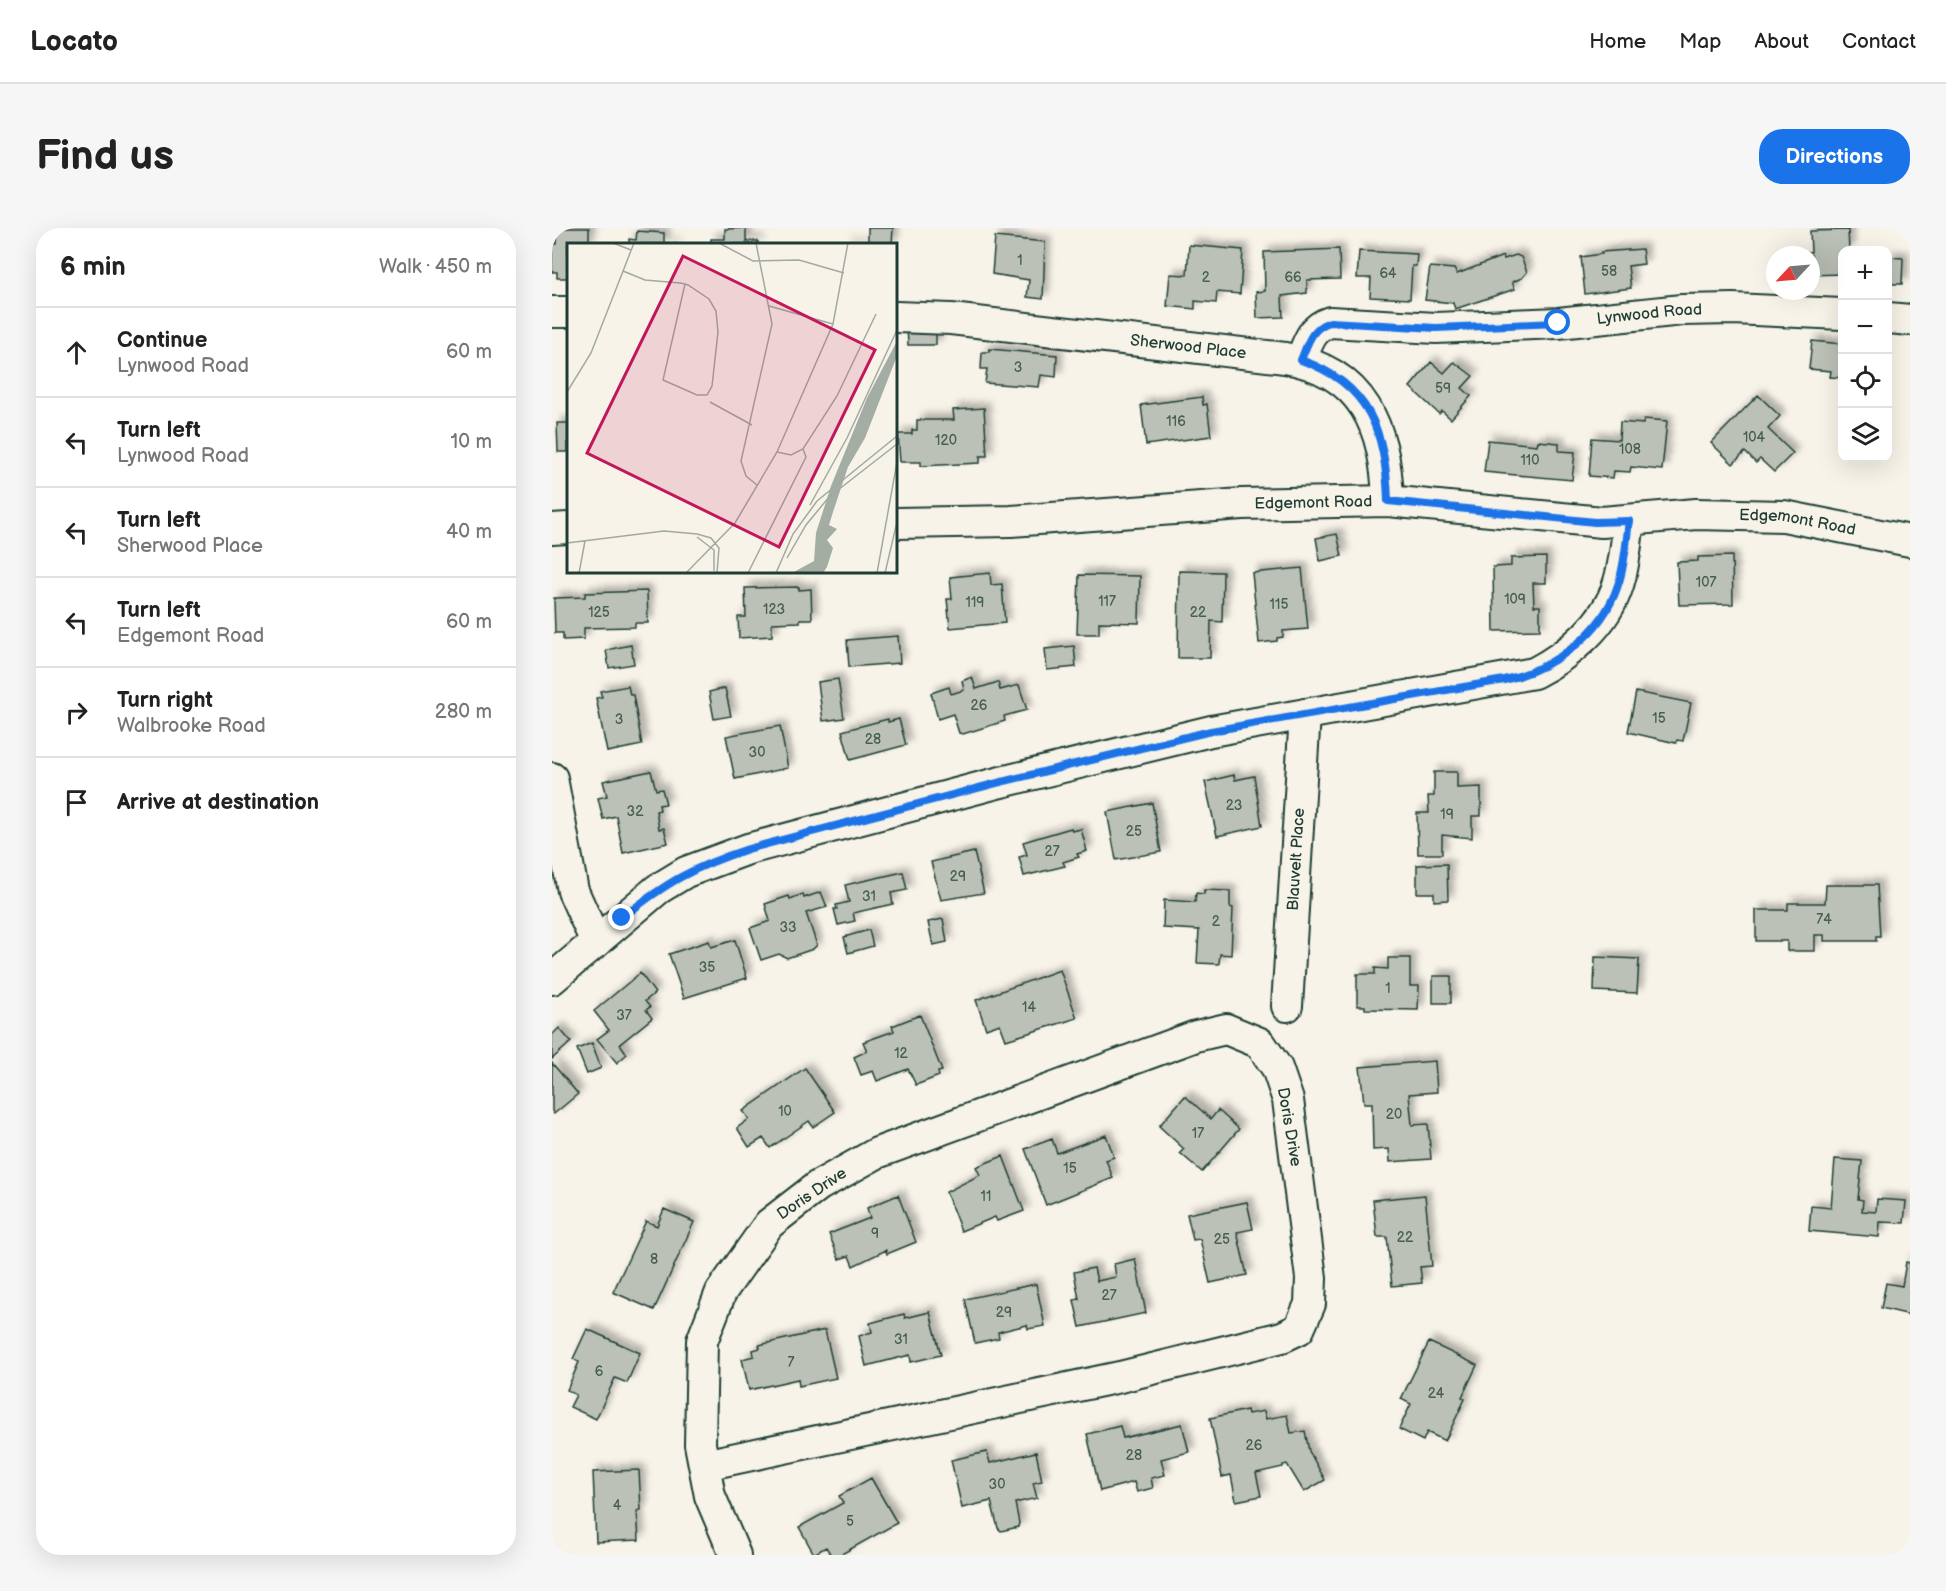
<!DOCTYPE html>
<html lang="en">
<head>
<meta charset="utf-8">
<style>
	body { margin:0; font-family:"Balsamiq Sans",sans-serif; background:#f6f6f6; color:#222 }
	.controls { position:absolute; right:18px; top:18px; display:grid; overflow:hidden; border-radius:12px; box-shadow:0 6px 24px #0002 }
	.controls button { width:54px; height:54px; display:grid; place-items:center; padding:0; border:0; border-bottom:2px solid #e0e0e0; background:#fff; color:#222; font:30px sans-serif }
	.compass { position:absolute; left:1214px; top:18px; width:54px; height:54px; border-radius:50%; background:#fff; box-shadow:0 6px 24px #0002; rotate:244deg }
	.stop { position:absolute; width:18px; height:18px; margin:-14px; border:4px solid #1a73e8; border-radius:50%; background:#fff }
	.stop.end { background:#1a73e8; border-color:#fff; box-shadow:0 2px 6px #0008 }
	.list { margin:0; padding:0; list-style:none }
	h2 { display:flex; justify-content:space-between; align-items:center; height:78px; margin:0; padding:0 24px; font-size:26px }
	h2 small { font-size:20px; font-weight:400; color:#767676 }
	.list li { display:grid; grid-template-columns:39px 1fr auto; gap:18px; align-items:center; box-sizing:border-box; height:90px; padding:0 24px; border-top:2px solid #e0e0e0 }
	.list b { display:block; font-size:22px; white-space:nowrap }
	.list p { margin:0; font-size:20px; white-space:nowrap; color:#767676 }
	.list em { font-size:20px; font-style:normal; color:#767676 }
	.icon { flex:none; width:33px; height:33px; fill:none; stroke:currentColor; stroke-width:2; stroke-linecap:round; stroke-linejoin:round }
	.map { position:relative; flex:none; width:1358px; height:1327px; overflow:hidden; border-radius:24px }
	header { display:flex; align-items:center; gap:36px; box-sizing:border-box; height:84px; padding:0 30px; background:#fff; border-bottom:2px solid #e0e0e0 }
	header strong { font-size:28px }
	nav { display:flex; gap:33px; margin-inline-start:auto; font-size:21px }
	.intro { display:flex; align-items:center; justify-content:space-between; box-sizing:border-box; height:144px; padding:0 36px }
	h1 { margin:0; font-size:42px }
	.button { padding:15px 27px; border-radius:24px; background:#1a73e8; color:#fff; font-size:21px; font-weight:700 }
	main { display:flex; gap:36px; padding:0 36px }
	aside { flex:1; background:#fff; border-radius:24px; box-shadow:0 6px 24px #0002 }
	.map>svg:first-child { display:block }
	.building { fill:#bbc1b6; stroke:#1f3d34; stroke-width:1.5; filter:url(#shadow) }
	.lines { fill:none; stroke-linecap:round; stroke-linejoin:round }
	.minor-casing { stroke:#1f3d34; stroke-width:34 }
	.minor { stroke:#f7f3e8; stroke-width:30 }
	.route { stroke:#1a73e8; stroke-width:8 }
	.labels { text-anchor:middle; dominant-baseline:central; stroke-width:4.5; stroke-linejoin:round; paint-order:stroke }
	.number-label { font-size:14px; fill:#465e54 }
	.street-label { font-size:16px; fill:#1f3d34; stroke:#f7f3e8 }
	.inset-road { fill:none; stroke:#a1aaa0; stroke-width:1.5 }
	.view { fill:#c2185b; fill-opacity:0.15; stroke:#c2185b; stroke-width:3 }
	.inset-edge { fill:none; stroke:#1f3d34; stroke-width:3 }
</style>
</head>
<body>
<header>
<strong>Locato</strong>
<nav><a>Home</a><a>Map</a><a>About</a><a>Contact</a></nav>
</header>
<div class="intro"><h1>Find us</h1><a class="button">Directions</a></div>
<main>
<aside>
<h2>6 min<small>Walk · 450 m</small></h2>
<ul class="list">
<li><svg class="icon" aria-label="ahead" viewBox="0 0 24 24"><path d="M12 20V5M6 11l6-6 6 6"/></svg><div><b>Continue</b><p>Lynwood Road</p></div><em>60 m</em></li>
<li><svg class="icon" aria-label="left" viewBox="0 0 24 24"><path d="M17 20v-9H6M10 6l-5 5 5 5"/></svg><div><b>Turn left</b><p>Lynwood Road</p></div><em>10 m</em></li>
<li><svg class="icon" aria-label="left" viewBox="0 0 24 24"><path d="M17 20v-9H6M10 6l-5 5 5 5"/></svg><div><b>Turn left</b><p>Sherwood Place</p></div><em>40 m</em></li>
<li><svg class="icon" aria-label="left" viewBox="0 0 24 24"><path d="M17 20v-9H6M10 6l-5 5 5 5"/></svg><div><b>Turn left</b><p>Edgemont Road</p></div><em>60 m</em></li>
<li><svg class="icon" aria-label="right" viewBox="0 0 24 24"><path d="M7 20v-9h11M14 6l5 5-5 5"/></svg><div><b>Turn right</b><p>Walbrooke Road</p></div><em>280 m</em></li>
<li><svg class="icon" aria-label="arrive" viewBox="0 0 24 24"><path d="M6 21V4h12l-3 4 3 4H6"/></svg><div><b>Arrive at destination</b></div></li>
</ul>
</aside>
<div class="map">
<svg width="1358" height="1327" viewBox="0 0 1358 1327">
	<defs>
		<filter id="shadow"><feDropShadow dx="5.5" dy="-5.5" stdDeviation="3" flood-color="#0004"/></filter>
	</defs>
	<rect width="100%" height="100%" fill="#f7f3e8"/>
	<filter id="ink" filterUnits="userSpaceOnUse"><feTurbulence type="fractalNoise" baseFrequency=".0167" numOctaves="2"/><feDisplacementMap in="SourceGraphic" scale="12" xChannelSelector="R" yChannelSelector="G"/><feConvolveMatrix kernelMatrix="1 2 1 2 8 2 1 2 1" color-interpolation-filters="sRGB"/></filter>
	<g filter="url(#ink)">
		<path class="building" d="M6,0h31v16h-21v34h-11v-6h-5v-28h5z
			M194,0v13h12v3h-47v-5h14v-10z
			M316,0h25l-1,16h-45v-2l21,2z
			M1296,2l1,20h-7v24l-31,1v-20h-5v-3h5l-1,-21z
			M85,3l27,2v10l14,1h-49v-5l7,1z
			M443,9l50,5 -2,57 -16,-2 2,-17 -37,-6z
			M637,17l54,5 -3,44 -23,-2 -1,11 -21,-2v8l-28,-3 3,-32 17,1z
			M787,21l1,30 -33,1v13l-25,3 1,21 -26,1 -1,-26 9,-1 -1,-39z
			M1090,21l2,15 -16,2 3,22 -46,6 -4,-37 21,-3 -1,-2z
			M807,23l58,3 -1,12h-4l-2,33 -40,-2 1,-19h-14z
			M964,27l5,2 6,15 -5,6 -10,4 3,7 -60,20 -2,-6 -28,-3 5,-33 24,2 3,5 46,-18 1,3z
			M1336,29l15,1 -1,26h-14z
			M355,98h29v19h-28z
			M1260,113l30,3v34l-12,-1 1,-6 -22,-2z
			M437,121l68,6 -1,22 -15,-2 -2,12 -54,-4 2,-14h-6l1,-17h7z
			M879,134l13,11 10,-11 19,14 -11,12 9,8 -20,23 -9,-8 -3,3 -29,-27z
			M1206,167l22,21 -12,13 25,24 -19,19 -14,-13 -4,4 -11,-11 -12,12 -22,-21z
			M650,169l1,8 4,-1 4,32 -65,9 -5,-40z
			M432,180l3,48h-7v7l-59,3v-4h-21l-2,-28h14v-4h5v-10h37l-1,-10z
			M1092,191l23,2 -5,49 -31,-3 -1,5 -16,-1 -1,7 -24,-2 3,-38 27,2 1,-18 23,2z
			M5,195h11v29h-10z
			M936,212l49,5 1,-4 21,2v8l16,1 -3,28 -88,-8z
			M785,306l5,22 -22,5 -4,-23z
			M1180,328l1,48 -54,1 -2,-43 21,-1v-4z
			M994,329v26h-13l1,23h6v24l-46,1 -1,-64 18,-1v-8z
			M750,340l6,61 -25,2v6l-6,1v3l-18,2 -7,-70z
			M627,343l44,1 -1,50 -11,-1 -1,37h-32z
			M438,345l1,12 11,-1 3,39 -55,5 -3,-29h5l-2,-22z
			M527,347l61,1 -1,47 -40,-1v12h-22z
			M247,359v3l12,-1 1,30h-12v3l-28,1v13l-33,2 -1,-21h8l-1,-29z
			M95,363l1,32h-13v4l-51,1v11l-21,1v-7h-8l-1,-35 31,-1v-4z
			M346,408l2,27 -51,4 -2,-27z
			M79,417l3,19 -25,4 -3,-18z
			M522,418l2,21 -29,3 -2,-21z
			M420,449l4,12 22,-7 2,8 19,-5 8,25 -23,6 1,5 -42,13 -4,-1 -6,-19 -15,5 -7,-26 18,-6 2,7 13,-4 -2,-9z
			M286,451l6,39 -21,3 -5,-39z
			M76,458l2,9h3l9,50 -35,7 -11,-54 6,-1 -2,-6z
			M173,460l6,28 -17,3 -5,-27z
			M1084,464l55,11 -8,38 -6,-1 -1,3 -48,-11z
			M336,491v3l11,-3 7,26 -56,15 -8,-29z
			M228,498l8,42 -53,11 -9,-43z
			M99,543l5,19 6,-1 4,15 -7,1 1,5 -4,1 3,18 5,-1 4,15 -45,10 -7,-37 -13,3 -5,-21 9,-2 -4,-15z
			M882,544h23v16l24,-1v29h-9v22l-30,-3v19h-24l-1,-41h12l-1,-17h6z
			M682,547l1,5 19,-4 8,50 -45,10 -12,-54z
			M600,575l9,49 -45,8 -9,-48z
			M519,600l1,3 9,-2 6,22 -10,3 2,3 -16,5 2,4 -41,10 -5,-19 8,-2 -4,-13z
			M422,624l10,41 -43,7 -10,-38z
			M895,636l1,36 -14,1v-8h-17v-28z
			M351,644l4,18 -16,3 2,11 -40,9 2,8 -17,4 -4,-16h3l-1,-4 13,-3 -4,-17z
			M1274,657h51l3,51h-4v5h-52v-6h-9v16h-28v-10h-31v-31h32v-7h37z
			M652,662l26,1v16l3,1 -2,47 -11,-1 -1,10 -22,-1 2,-33 -36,-2 1,-28 31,2 1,-9 8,1z
			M269,664l6,15 -21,6 11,32 -4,4 -26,9 -8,-4 -18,6 -11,-32 20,-7 -5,-17 24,-8 1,3 13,-5 1,4z
			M391,691l4,23 -14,3 -5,-23z
			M317,702l4,16 -25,7 -4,-16z
			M183,712l12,38 -63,20 -15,-44 40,-13 2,6z
			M1043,729l44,2 -2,34 -43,-2z
			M836,730h22v28h9l-1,24 -53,-1v-3h-8v-32h18v-6l13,1z
			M508,742l17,48 -71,22 -6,-16 -14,5 -10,-29z
			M88,745l15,20 -10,8 5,6 -4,3 6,8 -32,26 7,10 -10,9 -20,-24 12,-9 -15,-19z
			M881,748h18v27h-18z
			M368,787l22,56 -4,1 1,4 -23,9 -8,-16 -31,12 -4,-10 -12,4 -7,-18 13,-6 -4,-9 31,-11 -2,-5z
			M7,800l12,14 -19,17v-24z
			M40,815l9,25 -14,6 -10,-25z
			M883,833l2,31 -28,2 3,31 16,-1 3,35 -41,3 -1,-13 -16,1 -1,-47h-8l-4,-36z
			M0,835l26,31 -24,20 -2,-3z
			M253,840l30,44 -22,15 -4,-6 -39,27 -7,-10 -14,9 -12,-19 12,-9 -6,-8z
			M633,868l26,23 7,-9 21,19 -37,43 -22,-19 4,-4 -25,-23z
			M554,907l8,22 -8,3 7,18 -67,27 -21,-56 27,-10 5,14z
			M451,928l21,55 -27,10 -2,-4 -34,14 -15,-39 34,-17 -4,-8z
			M1283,931l27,2 -4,38 5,1 -1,11 14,1 1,-13 29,2 -2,22 -24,-1 -1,15 -70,-6 2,-25 20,2z
			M346,967l18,47 -29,12 -1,-4 -33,16 -4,-10 -10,3 -10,-25 41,-16 -3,-10z
			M873,967l7,71 -12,1 2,16 -30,3 -5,-49h-10l-4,-37z
			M695,974l6,27 -16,3 10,43 -37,8 -10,-44 -7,1 -6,-26z
			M112,981l30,13 -40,88 -41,-18 33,-71 11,5z
			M583,1031l11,54 -66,14 -6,-27 5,-1 -5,-27 20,-4 3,13 19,-4 -2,-13z
			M1354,1034l4,1v52l-29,-7 5,-25 16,3z
			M484,1056l9,42 -17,3 -1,-4 -29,7 1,6 -24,5 -10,-44z
			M378,1084l11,43 -30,7 -1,-7 -44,11 -7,-30 13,-4 -2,-9 34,-9 1,4z
			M35,1101l53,24 -13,30 -12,-5 -19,41 -26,-12 6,-12 -9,-5 12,-28 -6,-3z
			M273,1102l11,48 -37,8 -1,-7 -49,11 -7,-31 12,-3 -1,-6 7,-2 -1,-3z
			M877,1114l48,23 -15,32 3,2 -20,42 -18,-9 -4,9 -24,-12 12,-25 -10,-5z
			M695,1182l1,4 16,-3 2,8 21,-4 4,18 14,-2 4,20 16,29 -21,12 -17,-28 -4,1v2l-27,6 5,23 -25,5 -5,-26 -9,2 -12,-59z
			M630,1196l7,28 -28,7 4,16 -14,3 2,10 -16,4 -3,-10 -34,9 -13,-57 33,-8 3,12z
			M435,1224l3,11 46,-11 6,29 -9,2 4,15 -22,5 4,20 -1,4 -17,4 -3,-3 -7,-27 -29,7 -11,-48z
			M87,1242l2,40 -4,1 2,29 -43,2 -3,-70z
			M319,1250l26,45 -57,32h-9l-5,-8 -12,7 -15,-27 44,-24 -4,-7z"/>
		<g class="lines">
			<g class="minor-casing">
				<g id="minor">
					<path d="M0,84h16"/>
					<path id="s1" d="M344,89l55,2 334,39c79,13 101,71 103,143"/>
					<path d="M1336,90l22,2"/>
					<path id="s2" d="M749,132c7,-17 10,-32 29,-38l106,6 122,-5 124,-13 51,-1 109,5"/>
					<path id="s3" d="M344,295l115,-2 231,-17 146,-3 214,21 94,-8 88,2 126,25"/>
					<path d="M0,301l16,-1"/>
					<path d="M0,550l21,113 23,51"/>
					<path d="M0,751l106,-90 28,-17 62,-23 249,-66 214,-52 323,-58c35,-18 72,-49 84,-88 7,-21 8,-43 11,-64"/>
					<path id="s4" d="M735,778l18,-292"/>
					<path d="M152,1237l416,-88 162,-40 17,-8 11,-25 1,-26 -23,-178 -11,-32 -17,-25 -34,-14 -30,7 -319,117 -59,33 -49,38 -48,68 -19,49 -2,103 10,52 25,59"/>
				</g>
			</g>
			<use href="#minor" class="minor"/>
		</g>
	</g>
	<g class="lines" filter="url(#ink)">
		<path class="route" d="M70,690c45,-36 71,-51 126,-69l249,-66 214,-52 293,-51c49,-11 98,-45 114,-95 7,-20 8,-43 11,-64l-34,1 -207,-21c-2,-68 -18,-117 -87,-141 7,-17 10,-32 29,-38l106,6 122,-5"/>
	</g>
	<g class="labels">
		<g class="number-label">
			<text x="468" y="32">1</text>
			<text x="1057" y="43">58</text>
			<text x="836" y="45">64</text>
			<text x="654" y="49">2</text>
			<text x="741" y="49">66</text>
			<text x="466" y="139">3</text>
			<text x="891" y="160">59</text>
			<text x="624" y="193">116</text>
			<text x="1202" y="209">104</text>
			<text x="394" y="212">120</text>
			<text x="1078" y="221">108</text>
			<text x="978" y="232">110</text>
			<text x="1154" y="354">107</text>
			<text x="963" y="371">109</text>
			<text x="555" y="373">117</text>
			<text x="423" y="374">119</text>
			<text x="727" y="376">115</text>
			<text x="222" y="381">123</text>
			<text x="47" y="384">125</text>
			<text x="646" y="384">22</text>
			<text x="427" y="477">26</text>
			<text x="1107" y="490">15</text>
			<text x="67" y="491">3</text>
			<text x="321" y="511">28</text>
			<text x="205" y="524">30</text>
			<text x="682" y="577">23</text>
			<text x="83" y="583">32</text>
			<text x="895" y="586">19</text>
			<text x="582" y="603">25</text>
			<text x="500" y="623">27</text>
			<text x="406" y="648">29</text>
			<text x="317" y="668">31</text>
			<text x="1272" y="691">74</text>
			<text x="664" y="693">2</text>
			<text x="236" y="699">33</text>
			<text x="155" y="739">35</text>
			<text x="836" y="760">1</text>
			<text x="477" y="779">14</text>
			<text x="72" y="787">37</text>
			<text x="349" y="825">12</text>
			<text x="233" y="883">10</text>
			<text x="842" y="886">20</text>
			<text x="646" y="905">17</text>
			<text x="518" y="940">15</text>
			<text x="434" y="968">11</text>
			<text x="323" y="1005">9</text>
			<text x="853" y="1009">22</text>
			<text x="670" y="1011">25</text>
			<text x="102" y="1031">8</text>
			<text x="557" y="1067">27</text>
			<text x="452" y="1084">29</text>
			<text x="349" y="1111">31</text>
			<text x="239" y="1134">7</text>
			<text x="47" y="1143">6</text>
			<text x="884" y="1165">24</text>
			<text x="702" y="1217">26</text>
			<text x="582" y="1227">28</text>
			<text x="445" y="1256">30</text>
			<text x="65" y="1277">4</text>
			<text x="298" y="1293">5</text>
		</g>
		<g class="street-label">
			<text stroke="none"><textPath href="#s2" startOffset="370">Lynwood Road</textPath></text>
			<text stroke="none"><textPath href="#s1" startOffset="294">Sherwood Place</textPath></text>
			<text stroke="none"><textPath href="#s3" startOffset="418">Edgemont Road</textPath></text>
			<text stroke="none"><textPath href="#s3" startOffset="904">Edgemont Road</textPath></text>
			<text stroke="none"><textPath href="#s4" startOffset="147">Blauvelt Place</textPath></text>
			<text transform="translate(737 899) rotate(80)">Doris Drive</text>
			<text transform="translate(260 966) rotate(-34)">Doris Drive</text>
		</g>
	</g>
	<g transform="translate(15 15)">
		<rect width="330" height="330" fill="#f7f3e8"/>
		<path d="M330,98v15l-32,82 -17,29 -15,45 -4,13 8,4 -10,11 6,8 -6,19 -4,6h-31l22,-12 2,-28 15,-47 36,-88z" fill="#a4ada3"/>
		<path class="inset-road" d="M46,0l18,7M152,0l34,18 46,-1 45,13M189,0l16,81 -31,137 5,15 11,9M56,28l22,9 35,3 5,1 3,1 21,14 7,12 2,21 -6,54 -5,9h-10l-34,-15 22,-96M202,63l64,18M0,149l24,-39 43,-110M143,159l42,23M280,195l50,-108M210,209l14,3 12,-6 34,-53 39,-82M243,262l37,-67M130,294l17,13v21M0,300l97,-12 33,3 14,4 8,10 -2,25M220,315l19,-33 23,-28 68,-53M12,330l6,-32M119,330l49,-50 42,-71 56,-128 15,-81M181,330l58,-116 -3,-8M209,330l17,-39 24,-33 80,-65M310,330l20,-111M318,330l12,-51"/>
		<path class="view" d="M116,13l192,94 -96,197 -192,-94z"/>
		<rect width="330" height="330" class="inset-edge"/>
	</g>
</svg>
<div class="controls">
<button>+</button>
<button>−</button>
<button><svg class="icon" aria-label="locate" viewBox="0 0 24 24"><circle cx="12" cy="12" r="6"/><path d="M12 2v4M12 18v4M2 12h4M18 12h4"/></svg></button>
<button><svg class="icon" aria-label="layers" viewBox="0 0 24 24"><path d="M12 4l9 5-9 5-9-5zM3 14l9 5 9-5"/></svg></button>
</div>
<svg class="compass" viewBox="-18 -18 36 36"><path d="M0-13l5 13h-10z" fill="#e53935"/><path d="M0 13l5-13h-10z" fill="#767676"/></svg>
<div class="stop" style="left:1006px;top:95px"></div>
<div class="stop end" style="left:70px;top:690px"></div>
</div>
</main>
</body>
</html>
